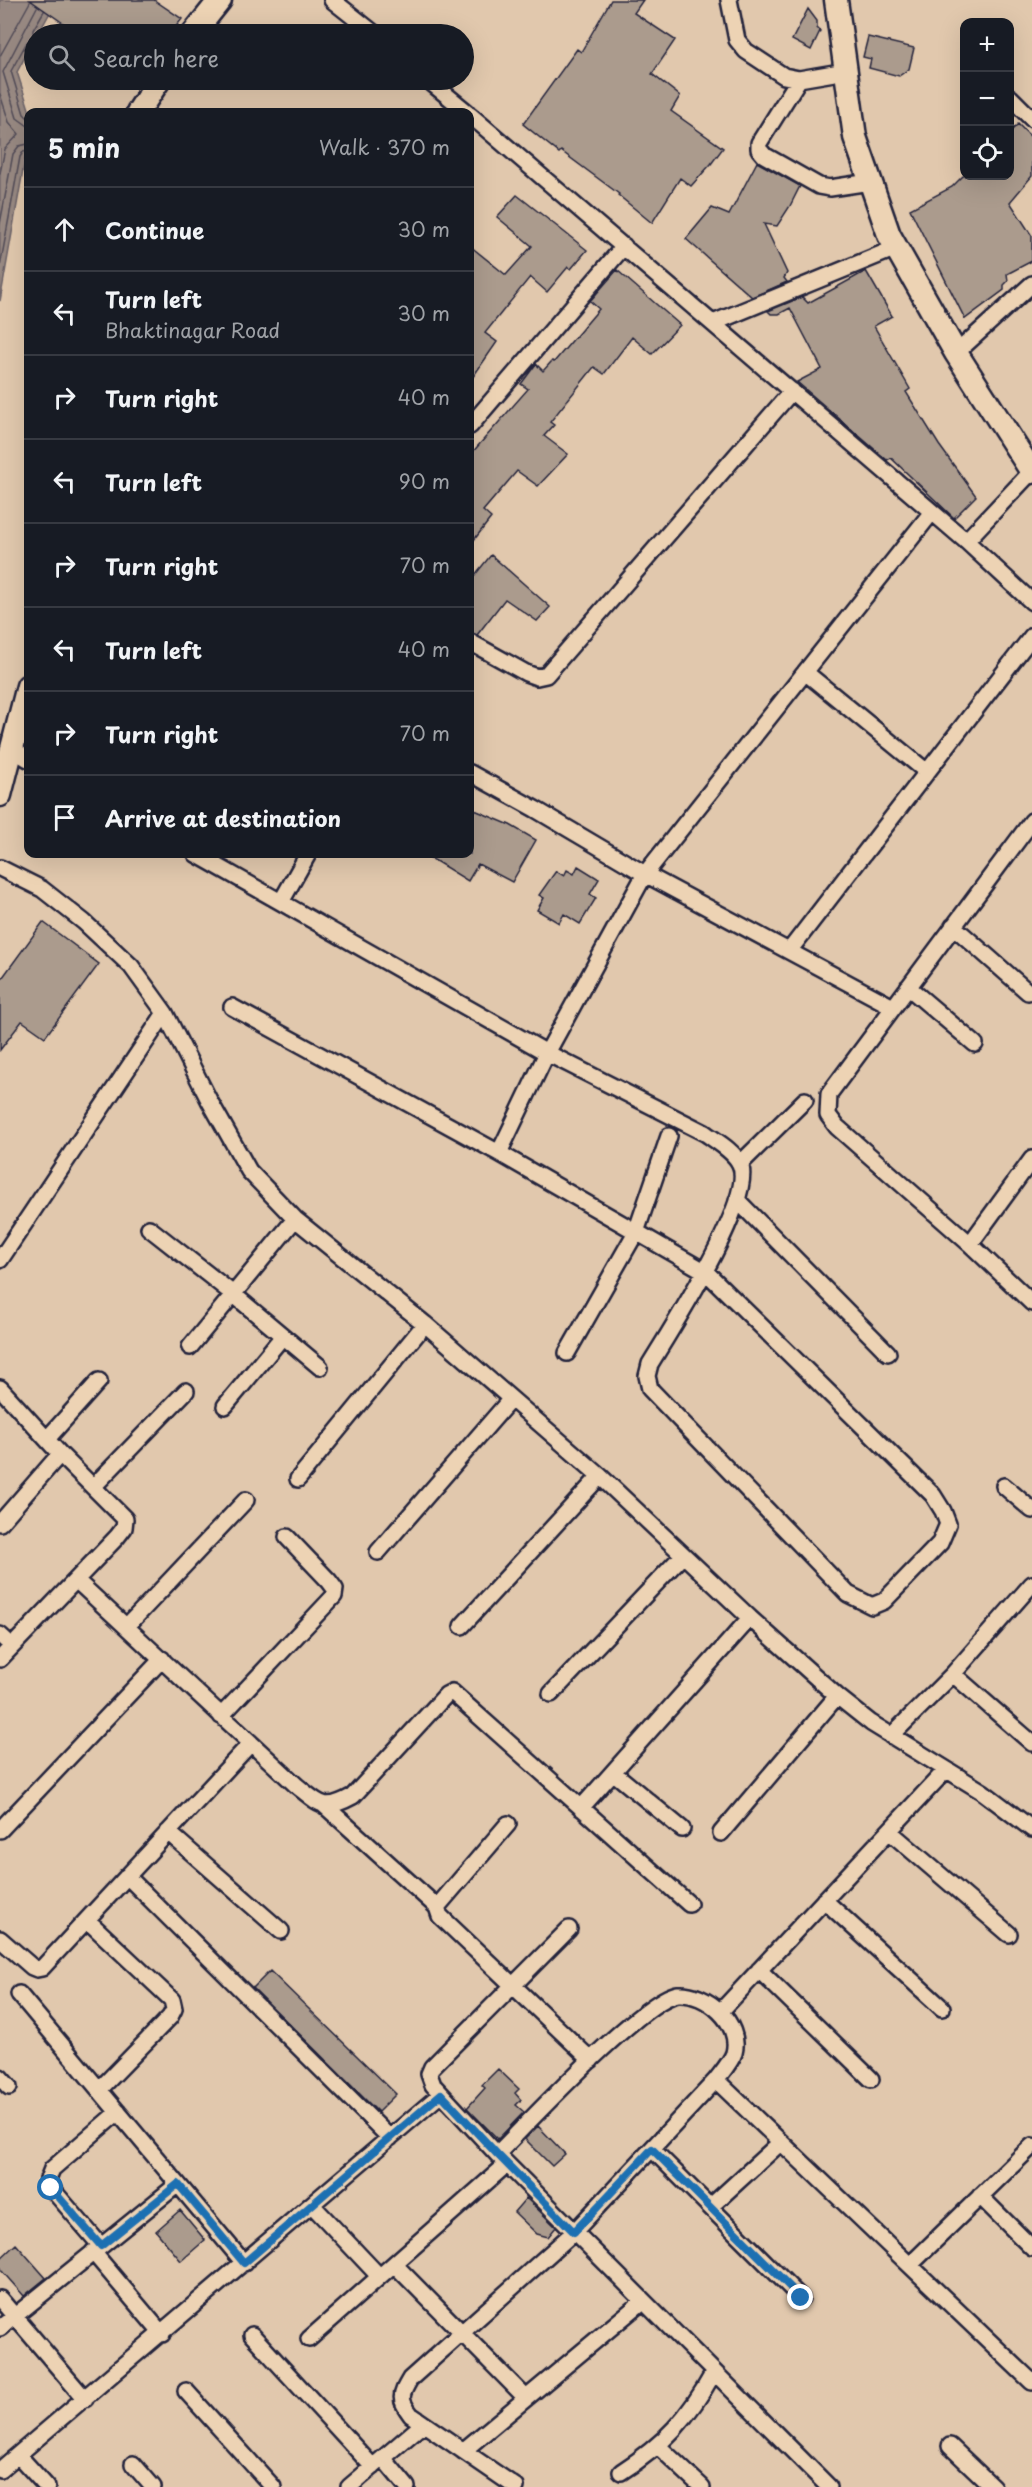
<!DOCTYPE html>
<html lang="en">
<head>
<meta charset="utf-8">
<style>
	body { margin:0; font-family:"Playpen Sans",sans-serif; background:#20242c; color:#f1f3f6 }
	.controls { position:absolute; right:18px; top:18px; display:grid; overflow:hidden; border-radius:12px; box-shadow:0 6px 24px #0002 }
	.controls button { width:54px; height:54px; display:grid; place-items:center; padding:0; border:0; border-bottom:2px solid #363941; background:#171b24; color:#f1f3f6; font:30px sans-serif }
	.stop { position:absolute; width:18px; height:18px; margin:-14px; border:4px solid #1f6fb2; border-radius:50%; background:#fff }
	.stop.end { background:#1f6fb2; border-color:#fff; box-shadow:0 2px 6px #0008 }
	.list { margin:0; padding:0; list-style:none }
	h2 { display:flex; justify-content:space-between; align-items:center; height:78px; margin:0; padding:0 24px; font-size:26px }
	h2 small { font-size:20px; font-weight:400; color:#9ea1a6 }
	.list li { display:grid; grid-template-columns:39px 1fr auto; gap:18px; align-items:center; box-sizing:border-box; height:84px; padding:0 24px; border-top:2px solid #363941 }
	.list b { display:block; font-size:22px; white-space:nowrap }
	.list p { margin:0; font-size:20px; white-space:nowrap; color:#9ea1a6 }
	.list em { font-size:20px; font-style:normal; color:#9ea1a6 }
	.icon { flex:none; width:33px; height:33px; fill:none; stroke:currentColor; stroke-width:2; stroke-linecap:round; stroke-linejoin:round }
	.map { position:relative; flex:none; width:1032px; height:2487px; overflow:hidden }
	.search { position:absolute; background:#171b24; box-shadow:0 6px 24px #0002; left:24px; top:24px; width:450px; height:66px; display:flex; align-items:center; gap:15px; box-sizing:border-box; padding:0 21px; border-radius:33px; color:#9ea1a6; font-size:22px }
	.panel { position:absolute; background:#171b24; box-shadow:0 6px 24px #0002; left:24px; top:108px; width:450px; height:750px; border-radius:12px }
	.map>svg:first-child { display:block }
	.water { fill:#988982; stroke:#696066; stroke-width:1.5 }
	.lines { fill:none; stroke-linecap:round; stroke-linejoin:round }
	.shore { stroke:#514b57; stroke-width:1.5 }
	.building { fill:#ab9b8d; stroke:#22223b; stroke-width:1.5 }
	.street-casing { stroke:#22223b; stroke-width:20 }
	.secondary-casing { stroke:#22223b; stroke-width:27 }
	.street { stroke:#edd3b4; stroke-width:15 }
	.secondary { stroke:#edd3b4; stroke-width:22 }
	.route { stroke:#1f6fb2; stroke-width:8 }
</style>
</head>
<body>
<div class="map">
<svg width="1032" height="2487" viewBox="0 0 1032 2487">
	<rect width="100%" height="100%" fill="#e1c8ad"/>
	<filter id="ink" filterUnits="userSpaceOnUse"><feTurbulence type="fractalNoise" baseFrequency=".0167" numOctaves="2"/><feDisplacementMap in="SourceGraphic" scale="12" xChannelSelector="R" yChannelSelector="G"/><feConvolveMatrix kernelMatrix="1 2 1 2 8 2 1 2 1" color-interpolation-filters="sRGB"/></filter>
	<g filter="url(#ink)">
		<path class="water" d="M0,0h57l-19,34h-4v6l-17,32 13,40 -2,30 -28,159z"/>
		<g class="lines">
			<path class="shore" d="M0,56l30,-54
				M0,94l9,28 10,12 -14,15 -5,24
				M28,118l-4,-4 -13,-43 16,-29 6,-5v-7l11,-19
				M28,126l-11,-8 -14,-46 34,-65
				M0,224l13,-70 6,-8 9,-2
				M0,267l20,-110 3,-5 5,-1"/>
		</g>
		<path class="building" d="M30,0h124l28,19 -12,15h-91z
			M611,0h32l-9,13 41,27 -23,34 28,22 -9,15 52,37 -12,16 -20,22 -11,-8 -28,45 -34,-28 1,-1 -58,-43 -2,2 -36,-29 54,-75 4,3z
			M808,9l9,12v7l3,3 -9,19 -19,-10z
			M868,37l46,11 -5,21 -10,7 -30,-8 2,-9 -8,-2z
			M1018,124l14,14v38l-22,26 22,34v25l-25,13 1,7 -4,4v5l-39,29 -55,-110 42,-22 11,-11h47v-44z
			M757,162l43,24 -10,20 -13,20 -13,-2 23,49 -3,5 3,4 -35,15 -66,-58 26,-31 17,7z
			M517,195l70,55 -16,19 -3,-2 -21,25 -17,-15 -45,56 12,9 -27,39v-135l36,29 26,-29 -35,-29z
			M617,270l63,55 -28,29 -20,-17 -28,37 -10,-7 -44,55 4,3 -10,11 24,18 -30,32 -21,-15 -34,40 8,7 -21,27v-90l58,-66 -7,-5 15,-20 7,7 9,-10 2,1 45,-53 -9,-8z
			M866,271l26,45 -18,10 36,63 -4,3 33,53 37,51 -22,22 -63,-60 -4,2 -90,-78 25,-13 -32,-61 -11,6h-8l-3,-3 34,-14 6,6z
			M491,555l59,52 -13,14 -32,-22 -28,36 -7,-3v-51z
			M470,808l40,17 26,15 -24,42 -34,-18 -10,17 -44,-27h46z
			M578,866l21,13 -9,15 6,4 -16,26 -16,-10 -5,9 -22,-13 7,-12 -5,-3 17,-24 8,5 3,-6 7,4z
			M43,922l56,42 -54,73 -23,-16 -22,29v-69z
			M270,1971l126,123 -18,18 -125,-124z
			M498,2069l21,20 -4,4 6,7 -5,5 8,7 -26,27 -31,-31 18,-20 -3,-3z
			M538,2126l27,28 -13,12 -27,-27z
			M526,2198l30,29 -8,10 -11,-3 -23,-22z
			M180,2210l25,30 -24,21 -25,-30z
			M16,2244l30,34 -22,18 -24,-27v-10z"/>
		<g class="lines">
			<g class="street-casing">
				<path id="street" d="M332,0l43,34
					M729,0l8,40 9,11 38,25 15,3 47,-8
					M799,79l-40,64v6l5,6 55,31 11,2 40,-6
					M428,80l39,32
					M1010,97l22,22
					M470,115l496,426 66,61
					M713,323l183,-75
					M956,353l76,-69
					M470,426l154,-180
					M966,541l66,-70
					M470,642l56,31 11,4 9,-2 246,-284
					M805,672l122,100
					M12,749l16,10
					M470,773l65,36 110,65 248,133
					M1032,821l-203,273 -1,21 9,12 133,117 62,59
					M196,854l351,199 158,80c11,8 29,18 35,31 16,34 -70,167 -90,200l-3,12 3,13 198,205 24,12 12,-5 56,-58 8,-19 -5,-13 -10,-16 -227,-223 -207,-119 -267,-146
					M0,868l42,21 42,33 47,44 34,47 44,87 40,71 46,48 130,105 175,152 150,142 87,78 34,27 112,69 49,37
					M281,902l27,-48
					M953,926l75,66
					M789,951l243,-315
					M908,987l67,57
					M499,1153l48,-100 98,-179 287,-362
					M740,1164l65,-64
					M737,1200l151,153
					M149,1228l84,66 87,73
					M970,1244l62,-85
					M0,1260l165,-247
					M190,1347l105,-128
					M567,1353l69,-121 33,-96
					M0,1388l60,66 65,65 -1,9 -7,9 -117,122
					M225,1406l58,-70
					M47,1439l52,-58
					M298,1479l127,-155
					M1004,1486l28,24
					M93,1487l93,-96
					M0,1523l60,-69
					M378,1552l132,-152
					M76,1580l221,206c24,19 27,26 56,10l93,-101 6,-3 237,212
					M127,1626l119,-126
					M462,1626l138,-150
					M0,1635l12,11
					M953,1674l79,69
					M551,1694l132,-139
					M221,1716l113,-120 1,-7 -6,-8 -42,-44
					M891,1736l62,-62 79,-90
					M614,1773l68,56
					M324,1805l113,102
					M581,1808l169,-190
					M508,1824l-71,83 3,9 151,144
					M0,1830l162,-171
					M889,1831l120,103
					M168,1832l113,99
					M721,1833l116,-137
					M127,1876l263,262
					M824,1900l118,108
					M87,1920l85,80 2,9 -4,8 -71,73
					M569,1929l-137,138 -3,7 4,11 64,69 332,333
					M0,1939l32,28 5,2 5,-1 209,-225
					M759,1970l112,109
					M19,1994l225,269
					M720,2012l226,-242
					M0,2077l9,10
					M716,2080l316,302
					M652,2149l149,149
					M497,2154c30,-30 147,-156 181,-160 28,-2 64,29 56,59 -3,9 -12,19 -18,27l-142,152 -164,147c-10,17 -11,20 1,36l105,72
					M980,2196l52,52
					M312,2205l67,71
					M710,2207l71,-65
					M101,2246l-50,-58 -3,-9 4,-10 66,-57
					M93,2252l69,82
					M394,2264l132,134
					M910,2265l122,-119
					M0,2299l85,100
					M0,2328l178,-144
					M252,2335l121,132
					M309,2339l198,-175
					M186,2391l87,96
					M658,2446l44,41
					M950,2446l43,41
					M463,2451l180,-150
					M18,2455l29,32
					M383,2458l24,29
					M133,2464l20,23
					M0,2470l441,-376
					M621,2472c44,-28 68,-55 93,-100
					M349,2487l74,-63"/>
			</g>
			<g class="secondary-casing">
				<path id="secondary" d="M836,0l19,137 34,98 67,118 76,119
					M193,34l27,-34
					M138,112l21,-32
					M0,795l28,-109"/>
			</g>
			<use href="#street" class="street"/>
			<use href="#secondary" class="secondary"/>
		</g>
	</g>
	<g class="lines" filter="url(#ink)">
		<path class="route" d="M51,2188l50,58 77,-62 66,79 197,-169 56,60 77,78 78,-83 149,149"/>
	</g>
</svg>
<div class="controls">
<button>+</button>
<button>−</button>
<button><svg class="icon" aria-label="locate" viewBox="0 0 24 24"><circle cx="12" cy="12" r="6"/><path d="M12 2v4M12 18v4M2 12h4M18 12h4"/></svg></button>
</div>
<div class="stop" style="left:51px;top:2188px"></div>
<div class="stop end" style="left:801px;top:2298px"></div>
<div class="search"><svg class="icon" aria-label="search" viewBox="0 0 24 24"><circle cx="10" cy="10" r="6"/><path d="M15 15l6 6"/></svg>Search here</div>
<section class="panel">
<h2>5 min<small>Walk · 370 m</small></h2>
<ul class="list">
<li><svg class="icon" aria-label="ahead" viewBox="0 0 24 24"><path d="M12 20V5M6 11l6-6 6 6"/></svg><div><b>Continue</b></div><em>30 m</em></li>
<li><svg class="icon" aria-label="left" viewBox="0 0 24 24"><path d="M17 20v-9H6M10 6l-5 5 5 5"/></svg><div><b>Turn left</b><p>Bhaktinagar Road</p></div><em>30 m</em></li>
<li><svg class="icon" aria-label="right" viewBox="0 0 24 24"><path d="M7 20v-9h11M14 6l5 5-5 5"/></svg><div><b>Turn right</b></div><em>40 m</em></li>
<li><svg class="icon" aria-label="left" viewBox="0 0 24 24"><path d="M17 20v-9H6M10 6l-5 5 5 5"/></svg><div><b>Turn left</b></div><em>90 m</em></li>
<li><svg class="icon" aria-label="right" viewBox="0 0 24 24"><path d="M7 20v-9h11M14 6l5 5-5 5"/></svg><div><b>Turn right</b></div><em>70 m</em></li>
<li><svg class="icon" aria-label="left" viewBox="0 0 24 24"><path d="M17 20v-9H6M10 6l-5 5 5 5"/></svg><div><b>Turn left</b></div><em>40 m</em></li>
<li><svg class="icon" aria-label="right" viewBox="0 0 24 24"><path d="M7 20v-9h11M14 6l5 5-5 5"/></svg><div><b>Turn right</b></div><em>70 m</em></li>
<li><svg class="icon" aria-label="arrive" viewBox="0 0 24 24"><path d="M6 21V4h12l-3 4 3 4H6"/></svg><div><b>Arrive at destination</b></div></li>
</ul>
</section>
</div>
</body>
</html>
